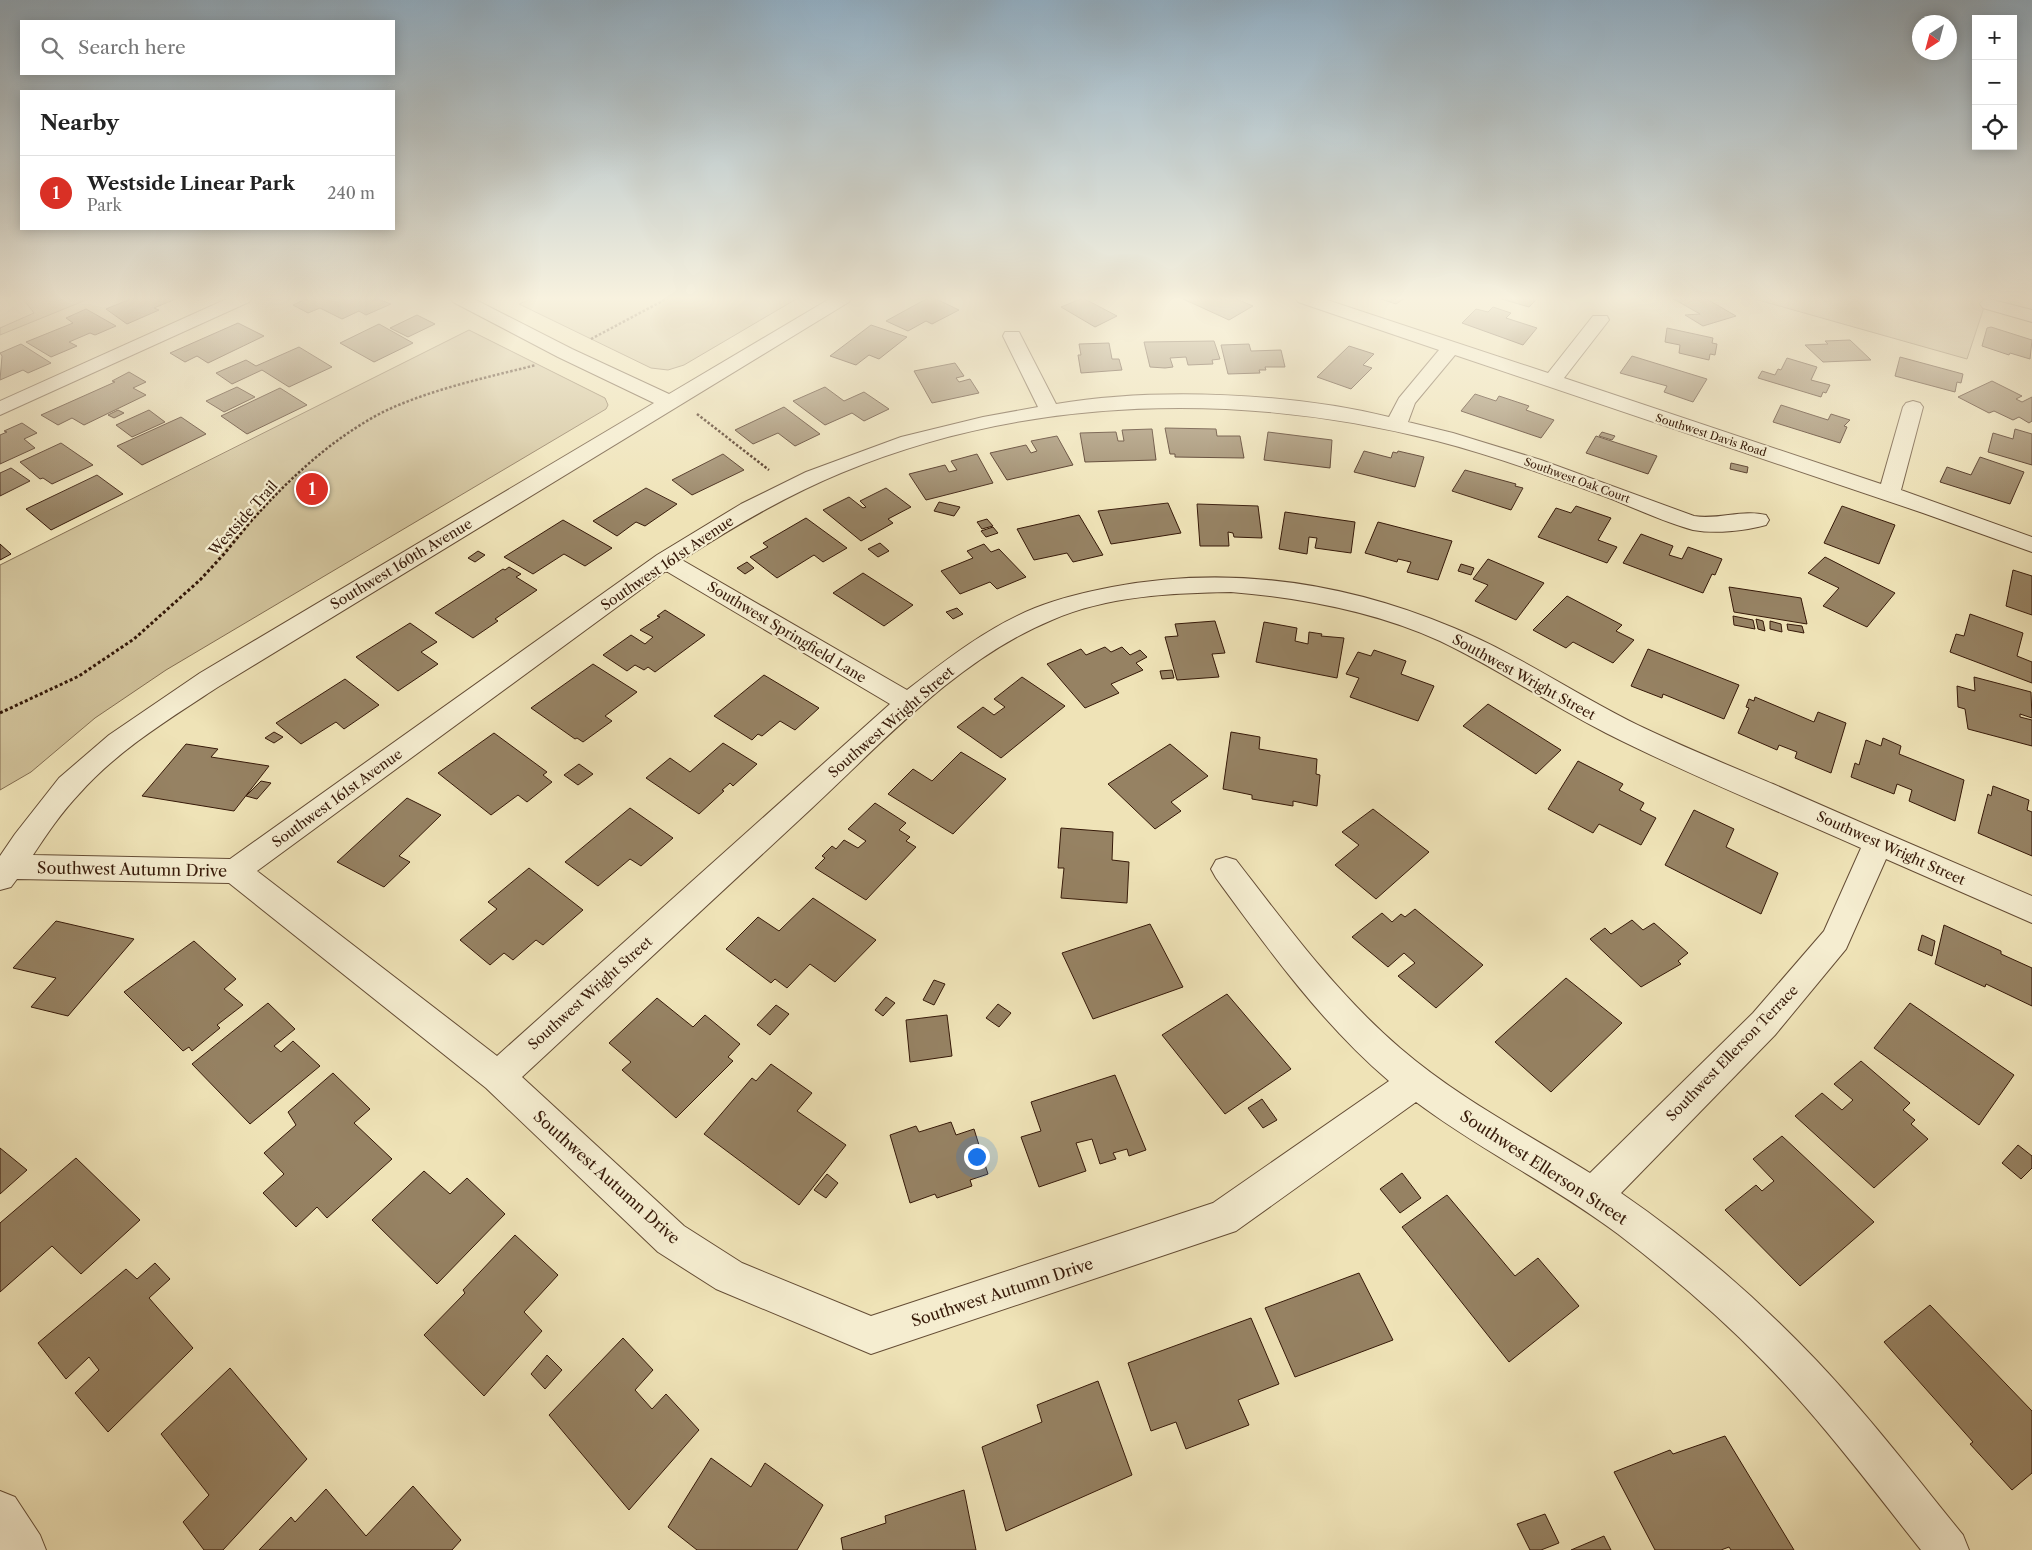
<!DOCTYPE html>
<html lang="en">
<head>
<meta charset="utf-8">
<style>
	body { margin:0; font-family:"Libre Caslon Text",serif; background:#f2f2f2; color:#222 }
	.controls { position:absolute; right:15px; top:15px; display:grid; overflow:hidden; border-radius:0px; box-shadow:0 2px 12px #0003 }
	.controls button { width:45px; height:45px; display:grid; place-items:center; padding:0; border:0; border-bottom:1px solid #e0e0e0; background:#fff; color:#222; font:25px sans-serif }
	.compass { position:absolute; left:1912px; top:15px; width:45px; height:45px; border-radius:50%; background:#fff; box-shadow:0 2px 12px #0003; rotate:216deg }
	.you { position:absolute; left:976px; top:1156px; width:18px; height:18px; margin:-12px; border:4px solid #fff; border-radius:50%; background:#1a73e8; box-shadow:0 0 0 8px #1a73e833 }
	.badge { display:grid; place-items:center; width:32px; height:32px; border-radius:50%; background:#d93025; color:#fff; font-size:16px; font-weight:700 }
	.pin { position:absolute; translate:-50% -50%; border:2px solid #fff; box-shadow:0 1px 5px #0006 }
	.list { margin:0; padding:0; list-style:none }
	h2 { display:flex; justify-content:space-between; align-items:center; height:65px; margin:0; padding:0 20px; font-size:21px }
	h2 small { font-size:16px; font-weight:400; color:#767676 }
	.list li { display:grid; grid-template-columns:32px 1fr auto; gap:15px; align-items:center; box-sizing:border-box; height:75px; padding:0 20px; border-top:1px solid #e0e0e0 }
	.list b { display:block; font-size:19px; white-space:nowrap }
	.list p { margin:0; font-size:16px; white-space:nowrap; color:#767676 }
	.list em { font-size:16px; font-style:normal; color:#767676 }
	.icon { flex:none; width:28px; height:28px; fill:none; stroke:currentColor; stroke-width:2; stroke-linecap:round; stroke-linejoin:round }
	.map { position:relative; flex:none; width:2032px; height:1550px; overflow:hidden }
	.search { position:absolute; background:#fff; box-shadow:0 2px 12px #0003; left:20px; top:20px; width:375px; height:55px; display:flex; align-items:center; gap:12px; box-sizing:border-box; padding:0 18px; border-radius:0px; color:#767676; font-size:19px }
	.panel { position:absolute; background:#fff; box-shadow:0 2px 12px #0003; left:20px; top:90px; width:375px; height:140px; border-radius:0px }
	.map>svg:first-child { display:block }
	.green { fill:#d0c199; stroke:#836d50 }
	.building { fill:#968263; stroke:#361908 }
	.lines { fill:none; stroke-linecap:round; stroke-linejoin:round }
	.minor-casing { stroke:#644c34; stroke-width:2 }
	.path-far1 { stroke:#361908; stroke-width:2.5; stroke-dasharray:2.5 2; stroke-linecap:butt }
	.path { stroke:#361908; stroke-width:3; stroke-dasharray:3 2.5; stroke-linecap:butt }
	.minor { fill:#f5edd0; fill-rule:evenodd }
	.labels { text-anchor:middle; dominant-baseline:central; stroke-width:4.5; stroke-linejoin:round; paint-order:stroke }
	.far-street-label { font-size:11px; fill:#361908; stroke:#f5edd0 }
	.street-label { font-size:14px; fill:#361908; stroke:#f5edd0 }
	.near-street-label { font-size:16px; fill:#361908; stroke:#f5edd0 }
</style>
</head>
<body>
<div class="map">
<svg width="2032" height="1550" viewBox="0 0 2032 1550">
	<rect width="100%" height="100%" fill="#efe3b7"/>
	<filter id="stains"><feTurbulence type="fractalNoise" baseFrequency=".004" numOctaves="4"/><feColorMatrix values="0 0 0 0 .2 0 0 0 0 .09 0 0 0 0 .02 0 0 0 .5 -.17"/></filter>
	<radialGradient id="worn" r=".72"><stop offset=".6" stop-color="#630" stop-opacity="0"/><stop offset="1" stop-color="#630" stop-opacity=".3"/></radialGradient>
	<path class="green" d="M30,298h26l10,2 7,-2h18l-91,37v-7l34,-15 -10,-13z
		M533,298h265l-114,67 -16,5 -17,-2 -132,-64z
		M1751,298h236l-20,61z
		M469,330l136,68 3,7 -2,4 -440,261 -71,48 -64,54 -31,18v-225z"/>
	<path class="building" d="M133,298h45l-24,10 5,2 -32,14 -21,-15z
		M308,298h67l16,6 -25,11 -7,-4 -17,8 -22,-11 -12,5 -15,-8z
		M928,298h6l25,12 -27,14 -6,-3 -18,10 -22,-10z
		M1083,298l34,18 -22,11 -34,-20z
		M1181,298h53l19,8 -24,14z
		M1378,298h27l-9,6z
		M1498,298h40l-9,9z
		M1672,298h33l31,18 -33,10 -18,-11 15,-1z
		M1493,307l18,6 -5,5 31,10 -14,17 -61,-22 14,-14 12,3z
		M86,309l30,17 -21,9 -5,-2 -21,9 8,4 -26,11 -25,-15 47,-19 -7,-5z
		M417,315l18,9 -27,13 -18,-9z
		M238,323l26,13 -56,27 -11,-7 -12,6 -15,-9z
		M379,324l34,19 -39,19 -34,-19z
		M871,325l36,12 -28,22 -10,-4 -13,10 -26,-9z
		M1991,327l41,13 -2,19 -20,-6 -1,2 -27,-9 5,-18z
		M1667,328l46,10 -1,5 5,1 -2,11 -5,-1 -1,6 -30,-7 1,-8 -15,-3z
		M1850,340l21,20 -48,2 -18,-17 23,-1 -3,-3z
		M1214,341l6,18 -8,1 1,4 -25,1 -2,-8 -16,1 3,9 -8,1 -15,-1 -6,-25z
		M1109,343l3,16h7l3,11 -41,3 -3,-18h3l-2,-11z
		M21,344l30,19 -23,10 -5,-3 -23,10 2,-24 -2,-3z
		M1249,344l2,7 30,-1 4,17h-20l1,3h-7l1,3 -32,1 -7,-29z
		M1349,346l25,8 -11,11 9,3 -21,21 -34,-12z
		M299,347l33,20 -43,20 -27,-17 -30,14 -16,-11 30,-13 10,6z
		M1632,356l75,23 -14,23 -29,-10 3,-6 -47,-13z
		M1900,357l63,17 -2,9 -4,-1 -2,10 -60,-16z
		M1787,358l30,9 -6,13 19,5 -4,8 -3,-1 -2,5 -63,-19 4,-7 13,4 3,-6 3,1z
		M955,363l9,13 -8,2 3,4 11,-3 9,14 -47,10 -18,-32z
		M129,372l17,10 -13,6 13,7 -62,30 -12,-7 -14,7 -17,-10 74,-33 -3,-1z
		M1992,381l30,15 -6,3 6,3 10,-5v24l-3,2 -10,-6 -6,3 -19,-9 -5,2 -31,-16z
		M237,387l18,10 -31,15 -18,-11z
		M825,387l19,14 20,-9 25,17 -25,12 -12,-8 -27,12 -32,-24z
		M280,388l27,17 -60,29 -26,-18z
		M1475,394l21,7 3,-5 30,10 -3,4 28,10 -13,18 -80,-27z
		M1781,405l47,15 3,-6 19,6 -6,6 3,1 -7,16 -67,-21z
		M784,407l36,27 -25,12 -17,-13 -25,11 -18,-14z
		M118,410l6,3 -10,5 -6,-3z
		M149,410l16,12 -33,15 -16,-12z
		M181,417l25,17 -64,31 -25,-19z
		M22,423l15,10 -13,6 11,9 -35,16v-29l7,-3 -3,-1z
		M1165,428l51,1 1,7h23l4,22 -69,-1v-3h-5z
		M1152,429l4,31 -71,2 -5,-29 36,-1 2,9h6l-2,-11z
		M2015,429l17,5v31l-44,-13 5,-19 20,6z
		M1268,432l64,8 -2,28 -66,-8z
		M1602,432l13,4 -3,4 -13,-4z
		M1057,436l16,29 -66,15 -17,-27 36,-8 5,8 6,-2 -6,-10z
		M1596,436l61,20 -9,18 -62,-21z
		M61,443l32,22 -41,19 -9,-6 -3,1 -20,-17z
		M1364,451l27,7 2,-6 4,1 1,-2 26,6 -9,30 -61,-15z
		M723,454l21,16 -52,25 -20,-15z
		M977,454l16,29 -67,17 -17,-26 36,-9 4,7 8,-2 -6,-9z
		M1980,457l44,15 -14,32 -70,-22 7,-15 24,8z
		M1731,463l17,4 -1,6 -17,-4z
		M11,468l19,13 -30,15v-23z
		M1465,470l51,14 -1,2 8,2 -12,22 -59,-19z
		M97,475l26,19 -72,36 -25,-21z
		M646,488l31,16 -32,22 -9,-4 -19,14 -24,-15z
		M886,488l25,19 -23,12 5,4 -32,18 -38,-31 26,-13 14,11 3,-1 -6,-6z
		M939,502l21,5 -6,9 -20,-5z
		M1168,503l13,30 -70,11 -13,-33z
		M1197,504l61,2 4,32 -28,-1 -1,-4 -5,-1 1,14h-29z
		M1576,506l35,12 -13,22 19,7 -10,16 -69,-26 18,-29 15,5z
		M1842,506l53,19 -16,39 -55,-21z
		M1285,512l70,10 -4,31 -36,-5 2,-10 -8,-1 -2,17 -28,-5z
		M1079,515l24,40 -30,7 -6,-9 -33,7 -17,-31z
		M806,518l41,30 -24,14 -9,-7 -37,23 -27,-21 18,-10 -5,-4z
		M987,519l6,7 -11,3 -5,-7z
		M563,520l49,28 -27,18 -21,-12 -31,20 -29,-17z
		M1378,522l74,19 -14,39 -31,-8 4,-10 -13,-3 -1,3 -32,-9z
		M993,527l5,6 -12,4 -5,-6z
		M1641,534l32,12 -4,9 13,4 6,-12 34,12 -7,16 -3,-1 -9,19 -80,-30z
		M880,543l9,8 -11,6 -10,-8z
		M0,544l11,10 -11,6z
		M984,544l7,8 8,-3 27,28 -29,12 -7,-7 -30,12 -19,-23 32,-13 -6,-7z
		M478,551l7,4 -10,7 -7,-4z
		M1825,557l70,36 -28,34 -44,-21 16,-18 -31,-15z
		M1488,559l56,24 -28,37 -41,-19 13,-16 -15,-6z
		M747,562l7,6 -9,6 -8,-6z
		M1461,564l13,4 -3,7 -13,-4z
		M509,567l12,7 -5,3 21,13 -42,29 3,2 -25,17 -38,-25 68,-44 2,1z
		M2013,570l19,6v39l-26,-9z
		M863,573l50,32 -29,21 -51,-33z
		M1729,587l72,11 6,26 -73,-12z
		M1567,596l55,29 -6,6 18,9 -21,23 -40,-21 -7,6 -33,-18z
		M957,608l6,6 -10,5 -7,-7z
		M665,610l40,25 -50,37 -7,-5 -4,3 -9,-5 -8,6 -24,-16 28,-20 14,9 8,-7 -13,-7 20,-13 -3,-1z
		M1970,614l53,19 -6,23 15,6v21l-82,-31 6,-18 8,2z
		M1733,616l20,4 2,9 -21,-4z
		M1756,619l7,2 2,10 -7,-2z
		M1215,621l10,32 -13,1 7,23 -42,3 -12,-43 13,-1 -3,-12z
		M1770,621l11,3 1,8 -12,-3z
		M1264,622l33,6 -2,13 13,3 1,-12 13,2 -1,2 23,2 -7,40 -81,-16z
		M410,623l27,19 -16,10 17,12 -40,27 -42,-34z
		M1787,624l15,2 2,7 -16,-3z
		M1105,647l6,5 11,-5 8,8 10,-5 7,7 -11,6 7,7 -32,14 8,9 -34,15 -38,-44 34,-15 5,6z
		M1648,649l91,36 -15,34 -61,-25 -1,4 -31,-12z
		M1374,650l32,11 -5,13 33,12 -16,35 -68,-24 9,-19 -13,-4 12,-22 13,4z
		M593,664l44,28 -32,24 7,5 -29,21 -6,-4 -2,1 -44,-31z
		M1172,670l2,8 -12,1 -2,-8z
		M764,675l55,33 -24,22 -15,-9 -18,15 -4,-2 -6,6 -38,-24z
		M1022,677l43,29 -64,52 -44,-31 26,-20 11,8 11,-8 -11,-8z
		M1974,677l57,15 1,26 -12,-4v3l12,3v26l-64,-17 -3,-20 -7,-2 -1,-21 18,5z
		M345,679l34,26 -35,24 -8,-7 -35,22 -25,-21z
		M1755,697l59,25 4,-10 28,11 -15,50 -36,-15 2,-6 -18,-7 -2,5 -39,-17 11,-25 -3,-1 3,-8 5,2z
		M1488,704l73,46 -25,24 -73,-48z
		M274,732l9,5 -9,6 -9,-5z
		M1231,732l29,5 -1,12 58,10 -1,15 4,1 -3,31 -24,-5v5l-41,-7v-4l-29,-6z
		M494,733l53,39 -4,3 9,7 -25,20 -9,-7 -27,20 -53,-42z
		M1883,738l18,8 -2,8 65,26 -9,41 -46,-20 3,-11 -15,-6 -3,10 -43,-17 4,-14 4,2 7,-25 15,6z
		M723,743l34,21 -24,22 -3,-3 -8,7 2,1 -25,23 -53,-36 24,-20 20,14z
		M186,744l32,5 -7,8 58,9 -35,45 -92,-15z
		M1170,744l38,32 -37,26 10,9 -26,18 -47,-45z
		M961,752l45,27 -53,55 -65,-40 25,-25 19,12z
		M1578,761l45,23 -4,6 25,13 -4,7 16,8 -15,27 -42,-21 -6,9 -45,-24z
		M579,764l14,10 -15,11 -14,-10z
		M261,781l10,2 -14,16 -11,-3z
		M1993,786l36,14 -2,10 5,2v44l-54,-23 10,-39 3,2z
		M407,798l34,17 -42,41 11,6 -26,25 -47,-25z
		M875,803l31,20 -7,7 11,7 -4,4 10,6 -50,53 -51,-32 10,-10 -3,-2 10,-10 4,3 8,-9 14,8 8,-7 -18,-12z
		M630,808l43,30 -32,28 -11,-7 -32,27 -33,-24z
		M1373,809l56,43 -53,47 -41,-34 24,-20 -17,-13z
		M1694,810l40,19 -8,18 52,26 -17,41 -96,-49z
		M1061,828l52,4 -1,28 17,2 -2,41 -66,-5 3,-30h-6z
		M529,868l54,42 -40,35 -7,-5 -23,20 -9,-7 -14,12 -30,-25 37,-31 -9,-7z
		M813,898l63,42 -41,42 -25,-18 -23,24 -12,-9 -4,4 -45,-34 32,-32 21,14z
		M1415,909l68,56 -47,43 -38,-32 17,-13 -11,-10 -16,14 -36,-30 30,-24 10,9 9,-8 4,3z
		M1632,920l11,10 11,-7 34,30 -10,8 3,3 -40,23 -51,-48 15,-11 6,6z
		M56,921l78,18 -66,77 -37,-9 25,-29 -43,-10z
		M1150,924l33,63 -90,32 -31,-66z
		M1944,925l57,26v3l31,14v38l-46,-22 -1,3 -50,-23z
		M1922,935l13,6 -3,15 -14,-6z
		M194,941l42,38 -12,10 19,16 -26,20 3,3 -28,23 -3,-4 -6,4 -59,-59z
		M1566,978l56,45 -71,69 -56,-50z
		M934,980l11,4 -11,21 -11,-5z
		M1227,994l64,75 -66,45 -63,-79z
		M886,997l9,6 -12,13 -8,-6z
		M657,998l36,29 12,-12 35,29 -12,13 5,4 -57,57 -54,-48 9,-8 -22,-19z
		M268,1003l27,26 -21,17 7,6 12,-11 27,25 -70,58 -58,-60z
		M1910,1003l104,72 -35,50 -105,-77z
		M998,1004l13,9 -12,14 -13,-9z
		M776,1005l13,9 -19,21 -13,-10z
		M947,1015l5,41 -42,6 -4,-42z
		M1861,1061l49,42 -7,7 12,10 -4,4 17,15 -54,49 -79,-72 27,-23 20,17 11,-10 -19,-16z
		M771,1064l41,29 -15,18 49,34 -47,60 -95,-71 48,-56 4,3z
		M333,1073l37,36 -16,14 38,36 -65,59 -10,-11 -21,20 -33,-34 21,-19 -20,-21 32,-28 -8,-13z
		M1115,1075l31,75 -17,6 -2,-7 -14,4 3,6 -16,5 -8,-25 -16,4 10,28 -47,16 -18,-50 20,-6 -10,-29z
		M1262,1099l15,21 -14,8 -15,-20z
		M951,1122l5,13 18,-6 14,45 -18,6 2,6 -35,12 -2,-4 -25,9 -20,-68 26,-9 3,6z
		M1782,1136l92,86 -74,64 -75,-76 31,-25 6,6 12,-10 -21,-22z
		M2018,1145l14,11v12l-11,11 -19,-16z
		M0,1148l27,22 -27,24z
		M76,1158l64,62 -59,54 -29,-28 -52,46v-69z
		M424,1171l26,23 17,-16 38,36 -68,70 -65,-64z
		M1402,1173l19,25 -21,15 -20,-24z
		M827,1174l11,9 -12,15 -12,-8z
		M1447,1195l68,81 23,-18 41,48 -70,56 -107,-135z
		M515,1235l43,40 -34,37 18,19 -58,65 -60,-61 41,-42 -2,-3z
		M155,1263l15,16 -21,19 44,50 -85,84 -33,-39 24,-23 -10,-13 -23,22 -28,-36 88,-74 11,10z
		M1359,1273l34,67 -98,37 -30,-69z
		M1930,1305l102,106v62l-20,17 -42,-46 3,-2 -89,-100z
		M1251,1318l28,66 -41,16 11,25 -63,24 -10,-27 -25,9 -23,-68z
		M623,1338l30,32 -18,20 17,19 14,-15 33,36 -70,80 -80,-95z
		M547,1355l15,15 -17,19 -14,-15z
		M230,1368l77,91 -84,91h-19l-21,-28 26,-27 -48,-61z
		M1098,1381l34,94 -126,56 -24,-84 60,-25 -5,-17z
		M1725,1436l69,114h-63l-2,-3 -8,3h-66l-41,-78 56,-22 3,4z
		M711,1458l40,29 14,-24 58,42 -26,45h-100l-29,-23z
		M413,1486l48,54 -9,10h-193l32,-33 4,5 31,-33 40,47z
		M964,1490l12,60h-133l-2,-12 45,-15 -1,-7z
		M1545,1514l14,29 -18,7h-11l-13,-26z
		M1604,1536l7,14h-40z"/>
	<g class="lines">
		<g class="minor-casing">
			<path id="minor" d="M229,298h23l-3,4 -249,113v-14z
				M450,298h22l100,51 97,45 162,-96h21l-3,4 -631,385c-49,32 -100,63 -139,107 -18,19 -32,40 -46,61l197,4 427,-304 84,-51 65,-32 95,-35 82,-20 55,-10 -35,-71 2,-4h14l2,4 35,68c100,-17 235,-11 333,13l10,-19 40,-48 -141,-48 -3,-4h26l227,75 45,-57h14l2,4 -45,58 317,106 22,-77 3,-4 7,-2 7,2 3,4 -22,83 131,47v15l-109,-39 -468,-158 -40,48 -7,19 45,11 88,27 153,56c24,4 49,-7 72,-1l3,5 -3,5c-22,6 -50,9 -73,5 -29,-8 -56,-21 -84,-32 -57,-21 -114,-42 -172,-57 -195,-50 -409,-46 -596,32 -56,23 -108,54 -159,87l225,130c40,-31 81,-63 128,-82 25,-10 51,-16 77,-21 117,-22 233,-5 342,41 66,27 125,69 190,100 42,20 86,38 129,56 86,38 173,75 259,112v27l-146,-64 -40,90 -71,86 -154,158c70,48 136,105 195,167 53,56 99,116 147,175l6,15h-48c-51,-64 -100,-130 -158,-189 -44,-45 -94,-88 -145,-127 -64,-48 -138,-84 -202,-132l-180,129 -365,123 -155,-65 -58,-37 -172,-164 -257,-205 -212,-4 -6,8 -11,3v-34l15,-22 44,-56 50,-43 91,-62 454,-270 -96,-46 -105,-55zM666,571l224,133 -393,352 -240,-185zM1231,592c72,6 142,19 209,49 57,27 109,63 166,92 83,42 170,77 255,115l-37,83 -71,82 -163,160c-64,-40 -132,-75 -190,-125 -63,-54 -113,-122 -164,-188l-10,-3 -10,3 -5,9 5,9c52,71 105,145 173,203l-176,122 -342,113 -129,-53 -58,-37 -162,-149c97,-90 193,-179 290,-269 73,-68 146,-149 240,-188 55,-24 119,-27 179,-28z
				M1989,299l43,11v12l-49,-14 -3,-4 3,-4z
				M0,1491l15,6 25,38 6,15h-46z"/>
		</g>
		<path class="path-far1" d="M591,339l77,-41
			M697,414l72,56
			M254,518c38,-42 79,-80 129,-106 48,-23 102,-34 153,-47"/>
		<path class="path" d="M0,713l79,-37 55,-37 66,-59 24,-26 31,-38"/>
		<use href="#minor" class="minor"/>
	</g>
	<linearGradient id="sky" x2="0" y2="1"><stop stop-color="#91abbd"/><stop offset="0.58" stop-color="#f8f2df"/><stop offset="1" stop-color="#f8f2df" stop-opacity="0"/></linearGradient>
	<rect width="2032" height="515" fill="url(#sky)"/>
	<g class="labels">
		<g class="far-street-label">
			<text transform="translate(1711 435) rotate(18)">Southwest Davis Road</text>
			<text transform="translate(1577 480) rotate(20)">Southwest Oak Court</text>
		</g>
		<g class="street-label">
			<text transform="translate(243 518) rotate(-48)">Westside Trail</text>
			<text transform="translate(667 563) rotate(-34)">Southwest 161st Avenue</text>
			<text transform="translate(401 564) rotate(-31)">Southwest 160th Avenue</text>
			<text transform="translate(787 632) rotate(31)">Southwest Springfield Lane</text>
			<text transform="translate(1524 677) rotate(29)">Southwest Wright Street</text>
			<text transform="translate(891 722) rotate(-41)">Southwest Wright Street</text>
			<text transform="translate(337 798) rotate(-36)">Southwest 161st Avenue</text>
			<text transform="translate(1891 848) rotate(24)">Southwest Wright Street</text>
			<text transform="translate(590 993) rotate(-42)">Southwest Wright Street</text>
			<text transform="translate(1732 1053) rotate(-46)">Southwest Ellerson Terrace</text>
		</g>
		<g class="near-street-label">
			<text transform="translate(132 869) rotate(1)">Southwest Autumn Drive</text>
			<text transform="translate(1544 1167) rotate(33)">Southwest Ellerson Street</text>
			<text transform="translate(607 1177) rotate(42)">Southwest Autumn Drive</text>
			<text transform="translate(1002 1292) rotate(-18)">Southwest Autumn Drive</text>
		</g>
	</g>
	<rect width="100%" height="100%" filter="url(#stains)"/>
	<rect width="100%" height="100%" fill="url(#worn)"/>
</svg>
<div class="controls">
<button>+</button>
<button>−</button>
<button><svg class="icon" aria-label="locate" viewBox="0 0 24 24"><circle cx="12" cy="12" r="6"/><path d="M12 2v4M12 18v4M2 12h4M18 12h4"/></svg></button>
</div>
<svg class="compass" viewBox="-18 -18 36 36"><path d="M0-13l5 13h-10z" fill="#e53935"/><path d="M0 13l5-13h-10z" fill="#767676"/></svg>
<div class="you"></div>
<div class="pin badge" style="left:312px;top:489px">1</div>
<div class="search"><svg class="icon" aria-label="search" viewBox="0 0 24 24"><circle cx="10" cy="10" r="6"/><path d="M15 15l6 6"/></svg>Search here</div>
<section class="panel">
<h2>Nearby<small></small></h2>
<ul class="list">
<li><span class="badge">1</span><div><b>Westside Linear Park</b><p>Park</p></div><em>240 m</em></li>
</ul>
</section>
</div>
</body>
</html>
